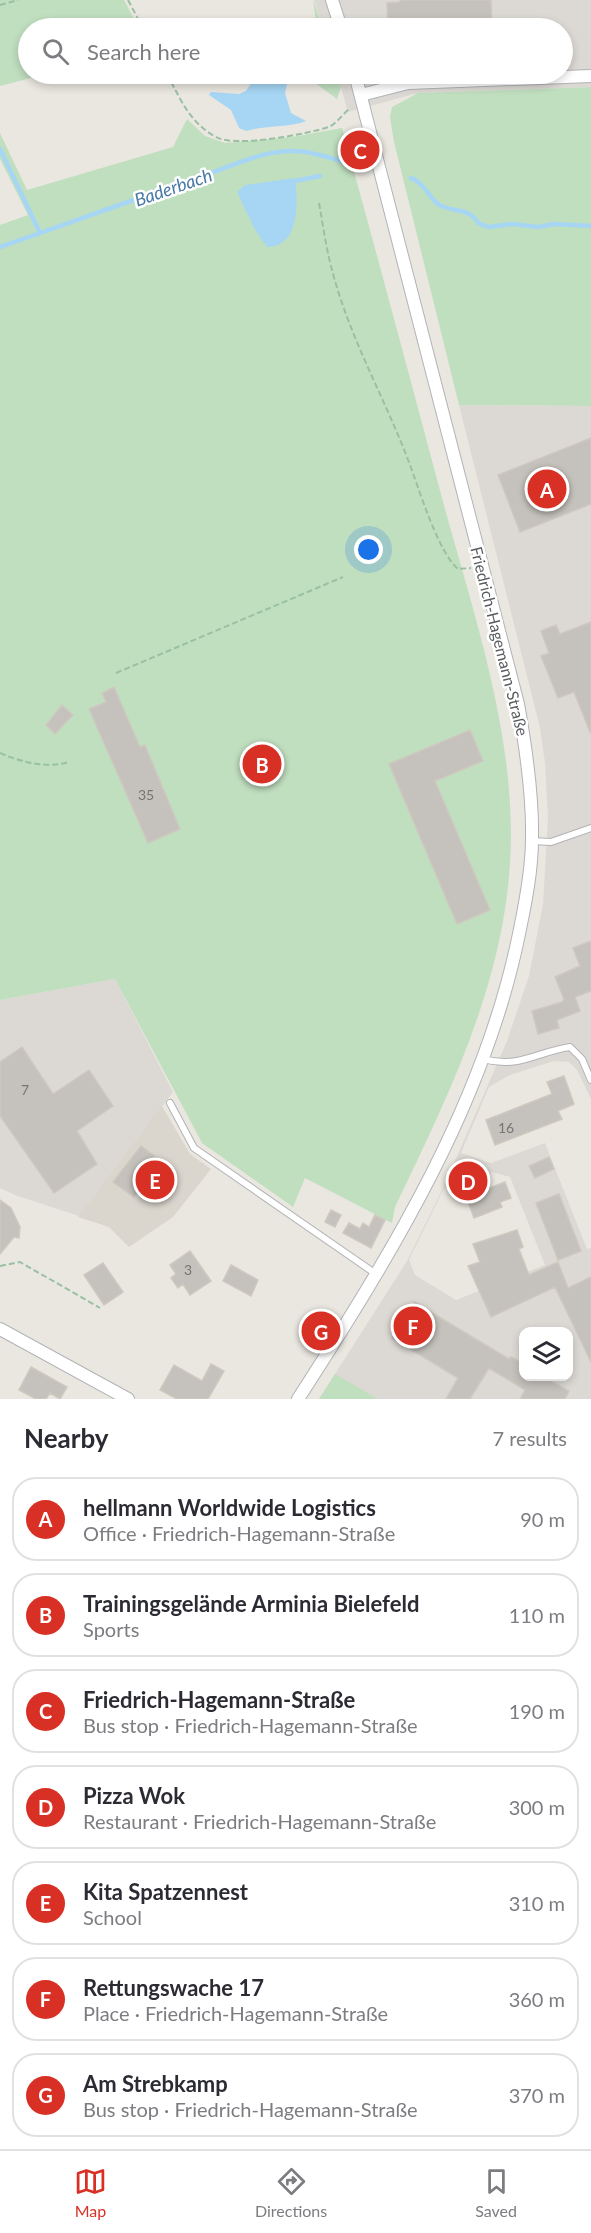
<!DOCTYPE html>
<html lang="en">
<head>
<meta charset="utf-8">
<style>
	body { margin:0; font-family:Lato,sans-serif; background:#f7f7f7; color:#2b2b33 }
	.controls { position:absolute; right:18px; bottom:18px; display:grid; overflow:hidden; border-radius:12px; box-shadow:0 3px 9px #0003 }
	.controls button { width:54px; height:54px; display:grid; place-items:center; padding:0; border:0; border-bottom:2px solid #e1e1e2; background:#fff; color:#2b2b33; font:30px sans-serif }
	.you { position:absolute; left:369px; top:550px; width:21px; height:21px; margin:-15px; border:4px solid #fff; border-radius:50%; background:#1a73e8; box-shadow:0 0 0 9px #1a73e833 }
	.badge { display:grid; place-items:center; width:39px; height:39px; border-radius:50%; background:#d93025; color:#fff; font-size:20px; font-weight:700 }
	.pin { position:absolute; translate:-50% -50%; border:3px solid #fff; box-shadow:0 2px 6px #0006 }
	.list { margin:0; padding:0; list-style:none }
	h2 { display:flex; justify-content:space-between; align-items:center; height:78px; margin:0; padding:0 24px; font-size:26px }
	h2 small { font-size:20px; font-weight:400; color:#7c7c81 }
	.list li { display:grid; grid-template-columns:39px 1fr auto; gap:18px; align-items:center; box-sizing:border-box; height:84px; margin:0 12px 12px; padding:0 12px; border:2px solid #e1e1e2; border-radius:24px }
	.list b { display:block; font-size:22px; white-space:nowrap }
	.list p { margin:0; font-size:20px; white-space:nowrap; color:#7c7c81 }
	.list em { font-size:20px; font-style:normal; color:#7c7c81 }
	.icon { flex:none; width:33px; height:33px; fill:none; stroke:currentColor; stroke-width:2; stroke-linecap:round; stroke-linejoin:round }
	.map { position:relative; flex:none; width:591px; height:1399px; overflow:hidden }
	.search { position:absolute; background:#fff; box-shadow:0 3px 9px #0003; left:18px; right:18px; top:18px; height:66px; display:flex; align-items:center; gap:15px; box-sizing:border-box; padding:0 21px; border-radius:33px; color:#7c7c81; font-size:22px }
	.sheet { height:750px; background:#fff }
	nav { display:flex; justify-content:space-around; align-items:center; box-sizing:border-box; height:84px; border-top:2px solid #e1e1e2; background:#fff; font-size:16px; color:#7c7c81 }
	nav a { display:grid; justify-items:center; gap:3px }
	nav .on { color:#d93025 }
	.map>svg:first-child { display:block }
	.industrial { fill:#dcd9d4; fill-rule:evenodd }
	.education { fill:#dad6ce }
	.green { fill:#c0dfbf }
	.water { fill:#a6d6f4 }
	.lines { fill:none; stroke-linecap:round; stroke-linejoin:round }
	.stream { stroke:#a6d6f4; stroke-width:4.5 }
	.building { fill:#c5c2bd; stroke:#cec9bf; stroke-width:1.5 }
	.service-casing { stroke:#b1b3b6; stroke-width:8 }
	.minor-casing { stroke:#b1b3b6; stroke-width:14 }
	.path { stroke:#99c0a2; stroke-width:2; stroke-dasharray:6 3; stroke-linecap:butt }
	.service { stroke:#fff; stroke-width:6 }
	.minor { stroke:#fff; stroke-width:12 }
	.labels { text-anchor:middle; dominant-baseline:central; stroke-width:5; stroke-linejoin:round; paint-order:stroke }
	.number-label { font-size:14px; fill:#747676 }
	.street-label { font-size:16px; fill:#595c5f; stroke:#fff }
	.water-label { font-size:18px; font-style:italic; fill:#4678a4; stroke:#fff }
</style>
</head>
<body>
<div class="map">
<svg width="591" height="1399" viewBox="0 0 591 1399">
	<rect width="100%" height="100%" fill="#eae7e0"/>
	<path class="industrial" d="M314,0h277v87l-173,6 -70,19 -11,-38h225v-46h-239z
		M459,405l132,1v693l-14,-29 -8,-8 -15,-1 -44,14 -21,12 -28,66 30,10 54,-20 42,106 4,-1v151h-272l88,-138 38,-77 62,-143 22,-65 14,-72 5,-86 -3,-55 -5,-35zM491,1172l19,5 35,88 -89,35 -41,-25 -6,-15 36,-74 18,9 20,-8zM524,1332h44v44h-44z
		M115,979l58,113 -94,124 -64,-21 -15,-7v-188z"/>
	<path class="education" d="M162,1106l28,48 21,15 -38,48 -44,30 -20,-20 -31,-10z"/>
	<path class="green" d="M0,0h124l15,28h-111v46h18l-46,12z
		M313,0l10,28h-21l14,-5z
		M303,74h34l4,13 -4,12z
		M591,87v319l-132,-1 -65,-263 -4,-25 2,-10 26,-14z
		M187,119l18,17 20,7 67,-6 50,-9c34,123 67,246 100,370 35,129 83,262 65,397 -14,111 -64,212 -112,312l-3,16 -87,-45 -12,29 -91,-64 -87,-164 -115,21v-775l28,-10 -28,-56v-26l27,57 146,-43z
		M335,1374l43,25h-59z"/>
	<path class="water" d="M273,74h11l4,6 -3,13 6,20 15,8c-17,7 -40,4 -60,10l-7,-3 -8,-18 -22,-15 2,-3 28,2 7,-3 7,-11z
		M295,178c3,24 5,69 -28,69l-13,-19 -17,-36 8,-7z"/>
	<g class="lines">
		<path class="stream" d="M0,149l40,84
			M411,178c15,5 19,25 33,29 14,5 26,2 34,16l10,4 25,-3 25,3 16,-3 37,2
			M290,182l30,-6
			M0,247c68,-23 134,-48 203,-71 29,-10 60,-26 92,-25 17,0 37,8 54,12"/>
	</g>
	<path class="building" d="M400,0h91l1,28h-104l-1,-25 13,-1z
		M591,438v66l-71,28 -22,-57z
		M591,622v110h-1l-16,-40 -16,6 -17,-42 8,-3 -8,-22 15,-6 4,9z
		M114,687l26,60 5,-2 35,84 -32,14 -59,-134 17,-7 -4,-9z
		M62,705l11,10 -18,19 -9,-9z
		M470,730l13,31 -48,20 55,129 -33,14 -68,-160z
		M591,941v50l-16,6 5,14 -23,9 2,8 -21,6 -6,-23 30,-9 2,-3 -9,-22 25,-11 -7,-18z
		M22,1047l31,47 36,-24 24,36 -36,25 20,33 -43,29 -54,-77v-54z
		M564,1076l10,28 -16,7 4,8 -67,26 -9,-25 66,-26 -5,-12z
		M141,1146l20,15 -8,11 5,4 -11,14 -4,-4 -9,11 -21,-15z
		M549,1157l5,12 -19,9 -6,-12z
		M467,1169l14,7 -9,19 33,-13 6,16 -11,4 2,5 -28,11 -11,-30 -5,-2z
		M559,1194l22,57 -23,9 -22,-57z
		M0,1200l11,8 9,19 -1,11 -5,-1 -14,17z
		M331,1210l10,5 -6,12 -10,-5z
		M375,1215l10,5 -14,28 -28,-15 6,-10 11,6 3,-6 6,4z
		M517,1230l6,17 -4,2 10,26 29,-13 10,26 23,-11v85l-36,-75 -64,30 -23,-51 12,-4 -7,-18z
		M190,1251l21,30 -21,14 -7,-11 -5,4 -7,-10 5,-4 -6,-9z
		M103,1263l20,29 -19,13 -20,-30z
		M231,1265l27,15 -7,16 -28,-15z
		M414,1302l95,57 2,-2 13,7v13h20l25,14 -4,8h-45l5,-9 -36,-22 -19,31h-24l12,-21 -66,-40z
		M211,1364l13,7 -16,28h-31l-17,-9 14,-25 28,16z
		M31,1367l36,20 -7,12 -10,-6 -4,6h-10l-17,-9z"/>
	<g class="lines">
		<g class="service-casing">
			<path id="service" d="M532,841l19,1 40,-14
				M483,1059c36,10 53,-7 87,-12l12,12 9,21
				M170,1103l24,45 182,126"/>
		</g>
		<g class="minor-casing">
			<path id="minor" d="M332,0l9,28
				M361,95l47,-12 183,-7
				M0,1329l128,70
				M298,1399c94,-146 188,-297 222,-470 6,-29 12,-60 12,-90 1,-45 -6,-91 -14,-135l-163,-630"/>
		</g>
		<path class="path" d="M128,0l15,28
			M0,5l18,-5
			M167,74c14,26 22,48 49,63 19,11 91,-3 113,-10 7,-3 14,-13 20,-18
			M370,80l4,-6
			M319,203c4,22 7,45 13,67 17,66 51,125 75,187 11,28 30,94 51,112l13,-1
			M116,673l227,-96
			M0,753c21,9 47,16 69,9
			M0,1266l20,-4 80,46"/>
		<use href="#service" class="service"/>
		<use href="#minor" class="minor"/>
	</g>
	<g class="labels">
		<g class="number-label">
			<text x="146" y="794">35</text>
			<text x="25" y="1089">7</text>
			<text x="506" y="1127">16</text>
			<text x="188" y="1269">3</text>
		</g>
		<g class="street-label">
			<text transform="translate(500 641) rotate(76)">Friedrich-Hagemann-Straße</text>
		</g>
		<g class="water-label">
			<text transform="translate(173 187) rotate(-19)">Baderbach</text>
		</g>
	</g>
</svg>
<div class="controls">
<button><svg class="icon" aria-label="layers" viewBox="0 0 24 24"><path d="M12 4l9 5-9 5-9-5zM3 14l9 5 9-5"/></svg></button>
</div>
<div class="you"></div>
<div class="pin badge" style="left:547px;top:489px">A</div>
<div class="pin badge" style="left:262px;top:764px">B</div>
<div class="pin badge" style="left:360px;top:150px">C</div>
<div class="pin badge" style="left:468px;top:1181px">D</div>
<div class="pin badge" style="left:155px;top:1180px">E</div>
<div class="pin badge" style="left:413px;top:1326px">F</div>
<div class="pin badge" style="left:321px;top:1331px">G</div>
<div class="search"><svg class="icon" aria-label="search" viewBox="0 0 24 24"><circle cx="10" cy="10" r="6"/><path d="M15 15l6 6"/></svg>Search here</div>
</div>
<section class="sheet">
<h2>Nearby<small>7 results</small></h2>
<ul class="list">
<li><span class="badge">A</span><div><b>hellmann Worldwide Logistics</b><p>Office · Friedrich-Hagemann-Straße</p></div><em>90 m</em></li>
<li><span class="badge">B</span><div><b>Trainingsgelände Arminia Bielefeld</b><p>Sports</p></div><em>110 m</em></li>
<li><span class="badge">C</span><div><b>Friedrich-Hagemann-Straße</b><p>Bus stop · Friedrich-Hagemann-Straße</p></div><em>190 m</em></li>
<li><span class="badge">D</span><div><b>Pizza Wok</b><p>Restaurant · Friedrich-Hagemann-Straße</p></div><em>300 m</em></li>
<li><span class="badge">E</span><div><b>Kita Spatzennest</b><p>School</p></div><em>310 m</em></li>
<li><span class="badge">F</span><div><b>Rettungswache 17</b><p>Place · Friedrich-Hagemann-Straße</p></div><em>360 m</em></li>
<li><span class="badge">G</span><div><b>Am Strebkamp</b><p>Bus stop · Friedrich-Hagemann-Straße</p></div><em>370 m</em></li>
</ul>
</section>
<nav>
<a class="on"><svg class="icon" aria-label="map" viewBox="0 0 24 24"><path d="M3 6l6-2 6 2 6-2v14l-6 2-6-2-6 2zM9 4v14M15 6v14"/></svg>Map</a>
<a><svg class="icon" aria-label="directions" viewBox="0 0 24 24"><path d="M12 3l9 9-9 9-9-9zM9 14v-3h6M13 9l2 2-2 2"/></svg>Directions</a>
<a><svg class="icon" aria-label="saved" viewBox="0 0 24 24"><path d="M7 4h10v16l-5-4-5 4z"/></svg>Saved</a>
</nav>
</body>
</html>
